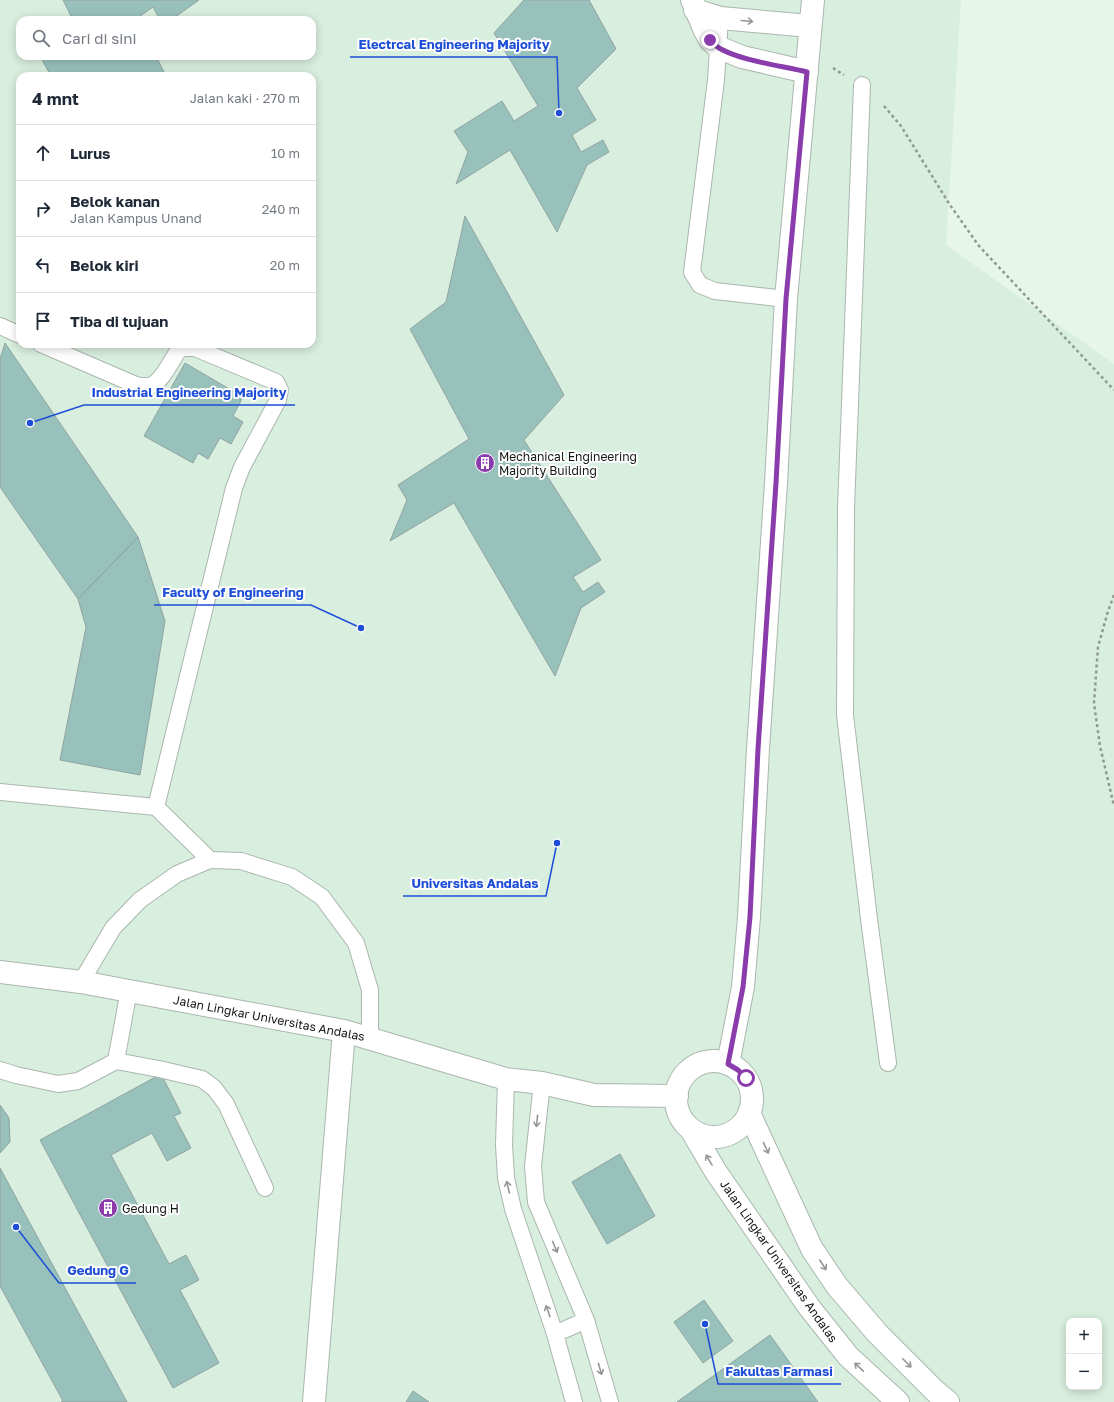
<!DOCTYPE html>
<html lang="id">
<head>
<meta charset="utf-8">
<style>
	body { margin:0; font-family:"Golos Text",sans-serif; background:#f2f2f3; color:#1f2937 }
	.controls { position:absolute; right:12px; bottom:12px; display:grid; overflow:hidden; border-radius:8px; box-shadow:0 2px 10px #0003 }
	.controls button { width:36px; height:36px; display:grid; place-items:center; padding:0; border:0; border-bottom:1px solid #e0e1e3; background:#fff; color:#1f2937; font:20px sans-serif }
	.stop { position:absolute; width:12px; height:12px; margin:-9px; border:3px solid #8a3cad; border-radius:50%; background:#fff }
	.stop.end { background:#8a3cad; border-color:#fff; box-shadow:0 1px 4px #0008 }
	.list { margin:0; padding:0; list-style:none }
	h2 { display:flex; justify-content:space-between; align-items:center; height:52px; margin:0; padding:0 16px; font-size:17px }
	h2 small { font-size:13px; font-weight:400; color:#747a83 }
	.list li { display:grid; grid-template-columns:26px 1fr auto; gap:12px; align-items:center; box-sizing:border-box; height:56px; padding:0 16px; border-top:1px solid #e0e1e3 }
	.list b { display:block; font-size:15px; white-space:nowrap }
	.list p { margin:0; font-size:13px; white-space:nowrap; color:#747a83 }
	.list em { font-size:13px; font-style:normal; color:#747a83 }
	.icon { flex:none; width:22px; height:22px; fill:none; stroke:currentColor; stroke-width:2; stroke-linecap:round; stroke-linejoin:round }
	.map { position:relative; flex:none; width:1114px; height:1402px; overflow:hidden }
	.search { position:absolute; background:#fff; box-shadow:0 2px 10px #0003; left:16px; top:16px; width:300px; height:44px; display:flex; align-items:center; gap:10px; box-sizing:border-box; padding:0 14px; border-radius:12px; color:#747a83; font-size:15px }
	.panel { position:absolute; background:#fff; box-shadow:0 2px 10px #0003; left:16px; top:72px; width:300px; height:276px; border-radius:12px }
	.map>svg:first-child { display:block }
	.built { fill:#d8eede; fill-rule:evenodd }
	.building { fill:#99c1bc; stroke:#91a3a1 }
	.lines { fill:none; stroke-linecap:round; stroke-linejoin:round }
	.lane-casing { stroke:#aab7ad; stroke-width:18 }
	.street-casing { stroke:#aab7ad; stroke-width:24 }
	.secondary-casing { stroke:#aab7ad; stroke-width:24 }
	.path { stroke:#8f9a92; stroke-width:2.5; stroke-dasharray:3 3; stroke-linecap:butt }
	.lane { stroke:#fff; stroke-width:16 }
	.street { stroke:#fff; stroke-width:22 }
	.secondary { stroke:#fff; stroke-width:22 }
	.oneway { stroke:#959795 }
	.route { stroke:#8a3cad; stroke-width:5 }
	.labels { text-anchor:middle; dominant-baseline:central; stroke-width:4; stroke-linejoin:round; paint-order:stroke }
	.poi-label { font-size:12px; fill:#131814; stroke:#fefefe; text-anchor:start }
	.street-label { font-size:12px; fill:#131814; stroke:#fefefe }
	.leader { fill:none; stroke:#1d4ed8; stroke-width:1.5 }
	.callout-dot { fill:#1d4ed8; stroke:#fefefe; stroke-width:1.5 }
	.callout-label { font-size:13px; text-anchor:middle; font-weight:bold; fill:#1d4ed8; stroke:#fefefe; stroke-width:4; stroke-linejoin:round; paint-order:stroke }
</style>
</head>
<body>
<div class="map">
<svg width="1114" height="1402" viewBox="0 0 1114 1402">
	<rect width="100%" height="100%" fill="#e7f6eb"/>
	<path class="built" d="M0,0h961l-15,245 168,119v1038h-1114zM20,20h292v36h-292zM20,76h292v268h-292zM1069,1321h30v66h-30z"/>
	<path class="building" d="M63,0h136l-28,20h-11l-7,-13 -17,12 1,1h-64z
		M524,0h65l27,49 -39,39 19,32 -24,15 9,17 22,-12 6,12 -22,13 -30,67 -47,-82 -54,34 12,-32 -14,-21 48,-30 12,20 24,-15 -44,-73z
		M40,56h116l10,20h-115z
		M465,216l99,179 -40,45 77,120 -28,17 10,15 15,-10 7,10 -24,16 -26,68 -101,-173 -64,38 17,-41 -9,-15 71,-46 -59,-110 36,-27z
		M5,343l133,194 -60,62 -78,-112v-128z
		M185,363l58,34 -10,19 10,6 -12,22 -11,-6 -12,21 -10,-6 -5,10 -49,-27z
		M138,537l27,84 -25,154 -80,-15 26,-133 -8,-28z
		M161,1074l20,39 -7,3 17,32 -24,13 -15,-28 -41,22 58,109 17,-9 13,25 -19,10 39,73 -46,25 -133,-248z
		M0,1105l9,13 1,24 -10,11z
		M620,1154l35,62 -48,28 -35,-62z
		M0,1168l127,234h-66l2,-1 -63,-115z
		M704,1300l29,41 -30,22 -29,-41z
		M770,1335l48,67h-141z
		M413,1391l16,11h-23z"/>
	<g class="lines">
		<g class="lane-casing">
			<path id="lane" d="M720,18l-4,62 -24,192 8,13 15,6 71,8
				M862,85l-16,424 -1,206 24,204 19,144
				M0,326l20,9
				M41,344l95,41c5,1 11,2 16,0 10,-4 20,-25 26,-34l5,-3h12l81,34 4,8 -2,10 -36,67 -8,21 -78,319
				M0,792l156,15 54,53
				M81,982l32,-54 27,-28 37,-26 33,-14 31,1 51,16 30,20 34,46 14,47v48
				M116,1061l43,8 43,10 12,9 12,16 39,84
				M0,1070l16,5 42,9 20,-3 38,-20 13,-71
				M506,1079l-2,66 2,33 7,31 42,125 19,68
				M542,1083l-9,83 3,36 50,118 24,82
				M555,1334l31,-14"/>
		</g>
		<g class="street-casing">
			<path id="street" d="M692,0l13,31 5,9 8,7 24,10 65,15
				M695,10l25,8 90,8
				M728,1064l15,-77 6,-70 9,-168 18,-266 10,-184 27,-299
				M314,1402l30,-371"/>
		</g>
		<g class="secondary-casing">
			<path id="secondary" d="M0,972l81,10 263,49 162,48 36,4 52,12 83,1
				M676 1099a38 38 0 1 1 76 0a38 38 0 1 1-76 0Z
				M749,1113l63,136 25,37 40,47 58,58 13,11
				M690,1128l26,44 93,135 39,49 50,46"/>
		</g>
		<path class="path" d="M833,68l11,7
			M884,106l17,20 49,79 29,41 135,144
			M1114,595l-6,16 -10,36 -4,56 6,43 14,60"/>
		<use href="#lane" class="lane"/>
		<use href="#street" class="street"/>
		<use href="#secondary" class="secondary"/>
	</g>
	<defs><path id="oneway-shaft" d="M-6 0H5M1.5-3L5.5 0L1.5 3" fill="none" stroke-width="1.6" stroke-linecap="round" stroke-linejoin="round"/></defs>
	<g class="oneway">
		<use href="#oneway-shaft" transform="translate(747 21) rotate(5)"/>
		<use href="#oneway-shaft" transform="translate(537 1121) rotate(96)"/>
		<use href="#oneway-shaft" transform="translate(766 1148) rotate(65)"/>
		<use href="#oneway-shaft" transform="translate(709 1160) rotate(-121)"/>
		<use href="#oneway-shaft" transform="translate(508 1187) rotate(-103)"/>
		<use href="#oneway-shaft" transform="translate(555 1247) rotate(67)"/>
		<use href="#oneway-shaft" transform="translate(823 1265) rotate(57)"/>
		<use href="#oneway-shaft" transform="translate(548 1311) rotate(-109)"/>
		<use href="#oneway-shaft" transform="translate(907 1363) rotate(45)"/>
		<use href="#oneway-shaft" transform="translate(859 1367) rotate(-137)"/>
		<use href="#oneway-shaft" transform="translate(600 1369) rotate(74)"/>
	</g>
	<g class="lines">
		<path class="route" d="M710,40c3,3 6,6 9,8 22,13 64,18 88,24l-21,227 -10,184 -18,266 -8,168 -7,70 -15,77 10,6 8,8"/>
	</g>
	<defs>
		<g id="building-disc" transform="scale(1)"><circle r="9.5" fill="#8a3cad" stroke="#fefefe"/><path d="M-4-6H4V6H1V3H-1V6H-4ZM-2.5-4.3h1.7v1.8h-1.7ZM.8-4.3h1.7v1.8H.8ZM-2.5-1h1.7V.8h-1.7ZM.8-1h1.7V.8H.8Z" fill="#fff"/></g>
	</defs>
	<g fill-rule="evenodd">
		<use href="#building-disc" x="485" y="463"/>
		<use href="#building-disc" x="108" y="1208"/>
	</g>
	<g class="labels">
		<g class="poi-label">
			<text x="499" y="456">Mechanical Engineering<tspan x="499" dy="14">Majority Building</tspan></text>
			<text x="122" y="1208">Gedung H</text>
		</g>
		<g class="street-label">
			<text transform="translate(269 1018) rotate(11)">Jalan Lingkar Universitas Andalas</text>
			<text transform="translate(779 1261) rotate(55)">Jalan Lingkar Universitas Andalas</text>
		</g>
	</g>
	<path class="leader" d="M559 113L557 57H350M30 423L84 405H295M361 628L311 605H154M557 843L546 896H403M16 1227L59 1283H136M705 1324L718 1384H841"/>
	<g class="callout-dot">
		<circle cx="559" cy="113" r="4"/>
		<circle cx="30" cy="423" r="4"/>
		<circle cx="361" cy="628" r="4"/>
		<circle cx="557" cy="843" r="4"/>
		<circle cx="16" cy="1227" r="4"/>
		<circle cx="705" cy="1324" r="4"/>
	</g>
	<g class="callout-label">
		<text x="454" y="49">Electrcal Engineering Majority</text>
		<text x="189" y="397">Industrial Engineering Majority</text>
		<text x="233" y="597">Faculty of Engineering</text>
		<text x="475" y="888">Universitas Andalas</text>
		<text x="98" y="1275">Gedung G</text>
		<text x="779" y="1376">Fakultas Farmasi</text>
	</g>
</svg>
<div class="controls">
<button>+</button>
<button>−</button>
</div>
<div class="stop" style="left:746px;top:1078px"></div>
<div class="stop end" style="left:710px;top:40px"></div>
<div class="search"><svg class="icon" aria-label="search" viewBox="0 0 24 24"><circle cx="10" cy="10" r="6"/><path d="M15 15l6 6"/></svg>Cari di sini</div>
<section class="panel">
<h2>4 mnt<small>Jalan kaki · 270 m</small></h2>
<ul class="list">
<li><svg class="icon" aria-label="ahead" viewBox="0 0 24 24"><path d="M12 20V5M6 11l6-6 6 6"/></svg><div><b>Lurus</b></div><em>10 m</em></li>
<li><svg class="icon" aria-label="right" viewBox="0 0 24 24"><path d="M7 20v-9h11M14 6l5 5-5 5"/></svg><div><b>Belok kanan</b><p>Jalan Kampus Unand</p></div><em>240 m</em></li>
<li><svg class="icon" aria-label="left" viewBox="0 0 24 24"><path d="M17 20v-9H6M10 6l-5 5 5 5"/></svg><div><b>Belok kiri</b></div><em>20 m</em></li>
<li><svg class="icon" aria-label="arrive" viewBox="0 0 24 24"><path d="M6 21V4h12l-3 4 3 4H6"/></svg><div><b>Tiba di tujuan</b></div></li>
</ul>
</section>
</div>
</body>
</html>
